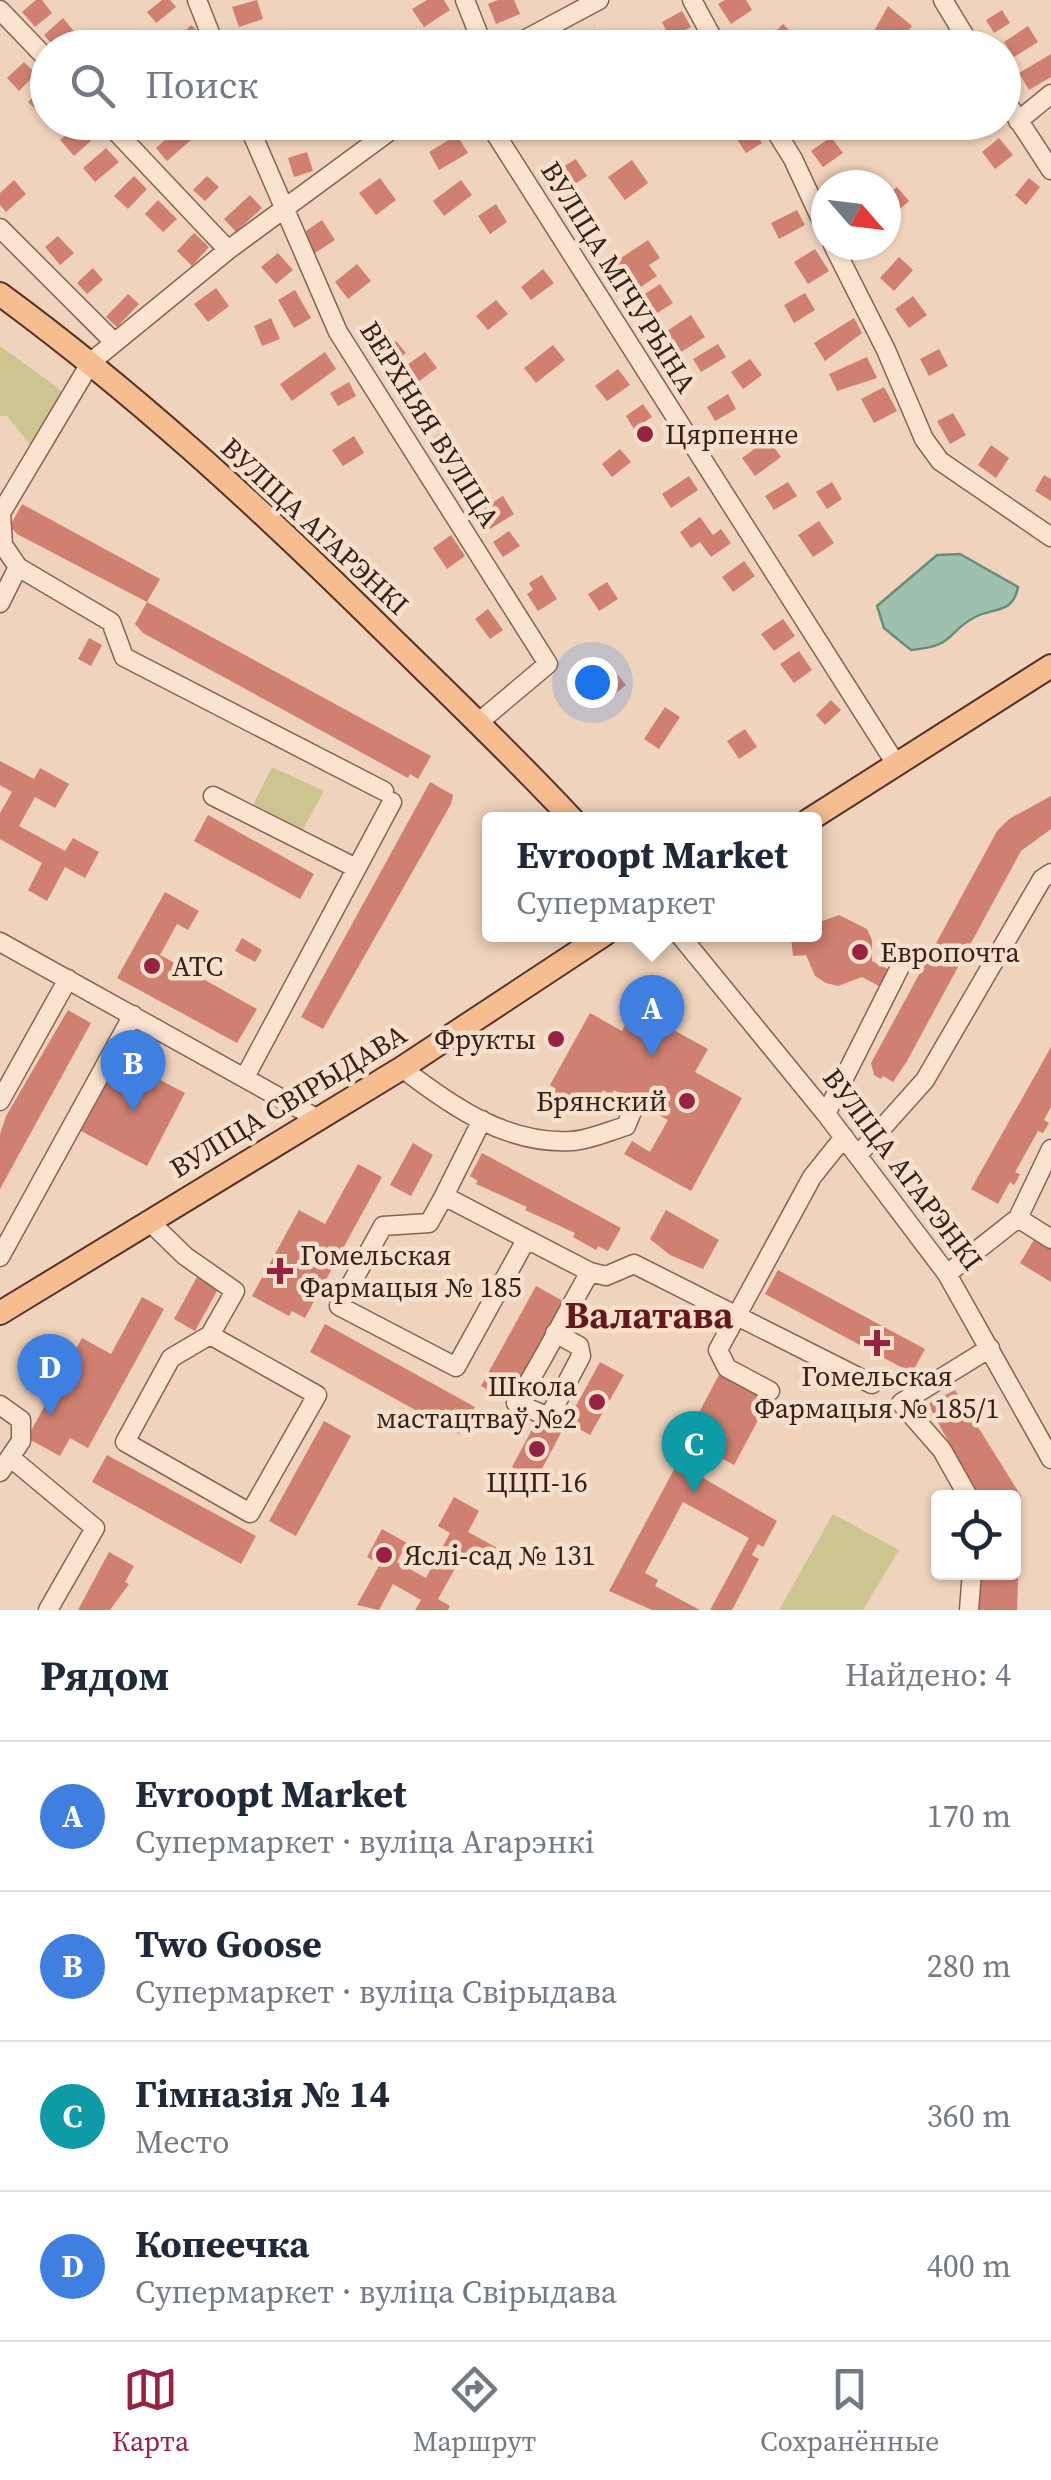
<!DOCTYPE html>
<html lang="ru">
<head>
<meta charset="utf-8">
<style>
	body { margin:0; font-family:"Source Serif 4",serif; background:#f6f6f7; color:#1f2937 }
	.controls { position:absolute; right:30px; bottom:30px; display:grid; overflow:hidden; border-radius:10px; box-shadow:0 2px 8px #0004 }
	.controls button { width:90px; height:90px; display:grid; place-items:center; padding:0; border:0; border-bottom:2px solid #e0e1e3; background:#fff; color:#1f2937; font:50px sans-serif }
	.compass { position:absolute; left:811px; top:170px; width:90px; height:90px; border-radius:50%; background:#fff; box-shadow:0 2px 8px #0004; rotate:118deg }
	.you { position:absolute; left:592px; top:682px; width:35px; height:35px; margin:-25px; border:8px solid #fff; border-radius:50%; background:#1a73e8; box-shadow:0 0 0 15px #1a73e833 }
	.badge { display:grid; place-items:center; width:65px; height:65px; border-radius:50%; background:#982340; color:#fff; font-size:32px; font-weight:700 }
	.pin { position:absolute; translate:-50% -82px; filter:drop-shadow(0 2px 5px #0008) }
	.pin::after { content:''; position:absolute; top:52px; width:35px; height:30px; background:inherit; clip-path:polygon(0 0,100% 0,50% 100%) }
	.popup { position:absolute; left:482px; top:812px; width:340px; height:130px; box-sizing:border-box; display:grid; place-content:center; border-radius:10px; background:#fff; filter:drop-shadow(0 2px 8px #0005); font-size:32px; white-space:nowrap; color:#747a83 }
	.popup b { font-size:38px; color:#1f2937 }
	.popup::after { content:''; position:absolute; left:50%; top:100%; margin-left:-20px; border:20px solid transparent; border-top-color:#fff }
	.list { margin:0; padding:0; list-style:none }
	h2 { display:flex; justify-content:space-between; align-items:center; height:130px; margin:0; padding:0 40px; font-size:42px }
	h2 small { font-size:32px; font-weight:400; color:#747a83 }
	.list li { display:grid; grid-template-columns:65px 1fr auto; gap:30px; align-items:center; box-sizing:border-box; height:150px; padding:0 40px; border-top:2px solid #e0e1e3 }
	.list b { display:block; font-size:38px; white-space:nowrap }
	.list p { margin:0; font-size:32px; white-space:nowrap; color:#747a83 }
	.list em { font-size:32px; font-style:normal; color:#747a83 }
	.icon { flex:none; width:55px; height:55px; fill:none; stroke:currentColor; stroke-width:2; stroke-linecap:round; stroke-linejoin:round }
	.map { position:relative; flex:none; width:1051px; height:1610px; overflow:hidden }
	.search { position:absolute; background:#fff; box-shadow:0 2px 8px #0004; left:30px; right:30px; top:30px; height:110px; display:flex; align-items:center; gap:25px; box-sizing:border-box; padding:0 35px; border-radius:55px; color:#747a83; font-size:38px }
	.sheet { height:730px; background:#fff }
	nav { display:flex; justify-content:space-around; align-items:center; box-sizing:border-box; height:140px; border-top:2px solid #e0e1e3; background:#fff; font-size:28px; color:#747a83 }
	nav a { display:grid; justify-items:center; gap:5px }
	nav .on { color:#982340 }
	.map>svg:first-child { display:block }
	.green { fill:#cdc590 }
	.water { fill:#a0c0af; stroke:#688e7b; stroke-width:2.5 }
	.building { fill:#cf8070 }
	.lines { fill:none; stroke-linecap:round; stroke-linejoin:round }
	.minor-casing { stroke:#876355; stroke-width:21 }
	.major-casing { stroke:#54332a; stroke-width:26 }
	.minor { stroke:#fae3cf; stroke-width:18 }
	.major { stroke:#f6bd90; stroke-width:22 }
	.poi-dot { fill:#982340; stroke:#f6e0cc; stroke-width:4 }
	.labels { text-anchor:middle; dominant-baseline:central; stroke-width:9; stroke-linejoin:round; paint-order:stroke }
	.street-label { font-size:28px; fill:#36211a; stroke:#f6e0cc }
	.poi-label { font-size:28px; fill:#36211a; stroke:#f6e0cc; text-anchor:start }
	.district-label { font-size:38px; font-weight:bold; fill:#64181b; stroke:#f6e0cc }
</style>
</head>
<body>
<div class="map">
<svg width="1051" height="1610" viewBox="0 0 1051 1610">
	<rect width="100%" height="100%" fill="#efd3bc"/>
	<path class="green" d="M0,346l58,42 10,13 -35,47 -26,-32h-7z
		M272,767l52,24 -23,42 -45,-21 -2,-9z
		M833,1514l66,36 -36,60h-84z"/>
	<path class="water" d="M960,554l58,33c-5,27 -23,20 -43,30 -30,16 -17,28 -64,33l-27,-22 -7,-22 60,-51z"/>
	<path class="building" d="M36,0h6l10,13 -17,14 -13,-15z
		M162,0h8l6,7 -20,16 -9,-11z
		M257,0l6,19 -24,8 -7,-20z
		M427,0h17l6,10 -26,17 -12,-18z
		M498,0h16l6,14 -24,10 -8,-20z
		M725,0h21l6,10 -21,14 -13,-20z
		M888,6l24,20 -18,22 -20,-17z
		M1002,10l8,13 -16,10 -8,-13z
		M682,11l9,16 -21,11 -8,-16z
		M63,18l14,17 -15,13h-7l-11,-13z
		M783,24l17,17 -7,7h-15l-9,-10z
		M191,25l11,10 -13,13h-9l-6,-6z
		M1028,26l10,16 -24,15 -10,-15z
		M595,29l11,19h-43z
		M1051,54v23l-22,13 -10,-17z
		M24,62l12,12 -17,17 -12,-13z
		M46,85l2,25 -6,5 -14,-13z
		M81,122l13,16 -20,18 -14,-16z
		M537,122h35l-24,17z
		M743,122h6l13,21 -16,10 -15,-23z
		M180,126l12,13 -25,22 -11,-13z
		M457,135l11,18 -29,17 -10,-18z
		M831,137l12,16 -20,14 -12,-16z
		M999,138l14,17 -18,14 -13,-17z
		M106,148l13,14 -24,20 -12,-14z
		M307,152l6,19 -19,6 -6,-19z
		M576,159l11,17 -23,15 -12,-18z
		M632,160l16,23 -23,17 -17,-23z
		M134,176l13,13 -19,20 -14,-13z
		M207,176l12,11 -14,14 -12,-11z
		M380,178l16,22 -20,15 -17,-22z
		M1029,178l11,9 -14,18 -11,-10z
		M14,180l12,14 -20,18 -6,-7v-12z
		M461,180l11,15 -28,21 -11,-15z
		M897,187l12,14 -21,19 -2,-24z
		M250,195l12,13 -26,24 -12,-13z
		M158,200l19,19 -14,13 -18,-18z
		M496,204l11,18 -17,12 -12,-18z
		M797,210l8,15 -26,14 -8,-16z
		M322,220l13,20 -20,13 -12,-20z
		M194,233l15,14 -17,19 -15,-15z
		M58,236l16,17 -14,12 -15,-18z
		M648,240l12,18 -11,7 8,11 -25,17 -20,-29z
		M815,249l14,22 -21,13 -14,-22z
		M278,253l15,17 -17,14 -15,-17z
		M899,257l14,13 -19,21 -14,-13z
		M357,264l14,17 -23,18 -13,-17z
		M93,268l10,12 -16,14 -10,-11z
		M543,269l11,14 -23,17 -10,-13z
		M660,284l13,19 -24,15 -12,-19z
		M216,288l13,18 -21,16 -14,-18z
		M295,290l16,28 -17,10 -16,-28z
		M805,293l10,17 -21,13 -10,-18z
		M128,294l11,10 -22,23 -11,-10z
		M913,296l14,19 -18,13 -14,-19z
		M496,300l12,14 -20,16 -12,-14z
		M691,315l14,22 -27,17 -14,-21z
		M271,318l9,21 -18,7 -8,-20z
		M854,318l8,15 -37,28 -11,-18z
		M396,341l10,12 -23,18 -9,-12z
		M718,344l8,13 -25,15 -8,-13z
		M553,345l12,15 -29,23 -12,-15z
		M939,349l9,17 -19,10 -9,-17z
		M325,352l11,17 -44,32 -12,-17z
		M425,352l12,16 -22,16 -12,-16z
		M867,357l10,21 -40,13 -8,-17z
		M750,359l12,16 -19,14 -12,-17z
		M618,369l12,16 -23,16 -12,-15z
		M349,382l7,14 -18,10 -8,-13z
		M884,387l13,24 -23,12 -13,-24z
		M728,394l8,15 -21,12 -8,-14z
		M643,404l9,13 -18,12 -8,-13z
		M953,413l13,22 -16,9 -13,-23z
		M442,432l11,15 -16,11 -11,-15z
		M354,436l10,17 -21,13 -11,-16z
		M768,439l13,18 -26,19 -13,-18z
		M991,445l18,13 -13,20 -18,-13z
		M620,449l11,13 -19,15 -10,-13z
		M1044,475l7,4v22l-16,-10z
		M689,476l9,14 -27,18 -9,-14z
		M788,482l9,14 -23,14 -9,-14z
		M832,482l10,17 -15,10 -11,-17z
		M503,496l11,18 -29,18 -11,-18z
		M22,504l138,75 -13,23 -130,-68 -7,-8z
		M700,517l13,18 8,-6 10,14 -20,14 -11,-15 -9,6 -11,-16z
		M819,521l15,22 -21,14 -15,-22z
		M509,531l11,15 -17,11 -10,-15z
		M451,535l14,21 -18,13 -14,-21z
		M744,561l11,15 -22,16 -11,-15z
		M542,575l15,24 -19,12 -11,-17 6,-4 -4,-7z
		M607,582l11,17 -19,12 -11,-17z
		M147,602l284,154 -13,23 -8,-5 -2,4 -265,-145 -8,-9z
		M488,609l15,21 -13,9 -15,-20z
		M783,619l12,17 -21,15 -13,-17z
		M89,638l13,7 -11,21 -13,-7z
		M799,651l13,19 -18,13 -14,-19z
		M616,673l10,12 -22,18 -10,-12z
		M831,700l10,10 -16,15 -9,-10z
		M665,707l15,10 -21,32 -15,-10z
		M745,729l12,18 -18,12 -12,-18z
		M0,761l34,18 6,-11 29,16 -14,24 -20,-11 -16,29 46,25 8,-13 26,14 -14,26 -20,-11 -18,34 -19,-11 14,-27 -42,-24v-26l12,-21 -12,-7z
		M430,782l23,13 -2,9 -128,225 -22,-12z
		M1051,796v33l-30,22 -114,210 -14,21 -10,-6 -2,3 -7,-4 -3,-12 126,-232 12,-12z
		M208,815l106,59 -14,25 -106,-58z
		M165,892l34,19 -11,19 -11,-6 -17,31 97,54 -20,34 -120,-65z
		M839,915l28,14 5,11v21l18,9 -9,17 -19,-10 -24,9 -12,-3 -11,-7 -9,-21 -13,1 -2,-18 23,-4v-10z
		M242,938l20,12 -7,12 -20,-11z
		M634,1008l74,41 -13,23 47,26 -51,93 -67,-37 8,-13 18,11 18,-32 -54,-30 -3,5 -8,-5 -8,15 -23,-13 -15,26 -13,-7 12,-22 -6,-4 40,-72 32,18z
		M68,1010l23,13 -91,166v-55l6,-18z
		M1051,1047v60l-7,13 5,3 -6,10 -5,-2 -23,41 5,2 -3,6 -3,5 -4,-3 -12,22 -27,-15z
		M120,1059l65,34 -38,73 -66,-35z
		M413,1143l20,12 -22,41 -21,-11z
		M482,1153l139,75 -13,23 -10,-5 -2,4 -23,-13 2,-4 -50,-23 2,-3 -51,-23 2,-3 -8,-5z
		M358,1164l24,13 -77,141 -13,-7 -3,5 -37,-20 47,-86 26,14z
		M666,1210l53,30 -16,29 -33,-14 -20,-16z
		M1035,1238l16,10v34l-31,-19z
		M778,1270l147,79 -13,24 -147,-79z
		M197,1277l21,12 -23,42 -21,-12z
		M536,1286l27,15 -55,99 -27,-14z
		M142,1297l22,12 -76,139 -18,-10 -10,18 -33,-18 55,-100 29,16z
		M325,1324l150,83 -16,27 -149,-82z
		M600,1362l24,13 -34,60 -23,-13z
		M721,1371l49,27 -36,67 -24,-13 -12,23 79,46 -14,26 -5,-3 -6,11 7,4 -27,51h-22l39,-72 -66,-36 -38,71 13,7 -3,6 45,24h-48l-43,-19 68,-127 7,4 13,-23 -12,-6z
		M955,1390l66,106 -4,114h-38l2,-38h33v-74h-35l-51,-94z
		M538,1418l24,13 -26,49 -24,-13z
		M324,1421l27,15 -55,100 -27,-15z
		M107,1455l149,81 -15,28 -149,-82z
		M454,1497l25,14 -11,21 33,18 -11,19 -27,-15 -25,45 12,7 -2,4h-33l6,-10 -28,-16 -14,26 -22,-5 23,-41 -13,-7 15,-28 25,14 -10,19 29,16 24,-45 -12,-7z
		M109,1552l25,14 -9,16 4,2 -19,26h-32z"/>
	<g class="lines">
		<g class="minor-casing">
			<path id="minor" d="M197,0l19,48
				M465,0l19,48
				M692,0l26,48
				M943,0l29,48
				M0,10l48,50
				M509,48l90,-48
				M1004,98l47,72
				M1018,121l33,-27
				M107,122l121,128
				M247,122l91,210 210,332 -69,58
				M488,122l408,642
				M770,122l23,37 33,71
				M0,228l114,114
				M833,245l53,105 38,89 16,22 111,76
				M0,603l18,-36
				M384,791l-260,-134 -13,-35 -93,-55 -15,-22 -2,-32 90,-151 137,-112 174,-128
				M213,796l143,72
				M679,934l147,180 121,160 104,185
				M0,942l318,177
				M402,1068c49,38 105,77 170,73 18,-1 37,-10 54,-15l7,-17
				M245,1077l147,-275
				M0,1101l68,-122
				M826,1114l73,-145
				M858,1155l67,-75 117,-201 9,-6
				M444,1196l38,-76
				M1018,1218l33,21
				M149,1221l36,35 50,35 -25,44 -39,23 -46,84 125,71 67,-118 -107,-60
				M526,1240l-70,127 -117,-61 44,-80 46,-3 15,-27 146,76 16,4 28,-12 238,120
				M0,1257l133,-242
				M947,1274l71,-56 33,-69
				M555,1333l24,13 2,10 -32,61 -33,-14c27,-42 49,-88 74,-131
				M770,1391l-43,-23 -9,-18 94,-173 32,-40
				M0,1405l21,15v21l-21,31
				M11,1458l84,70 -47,82
				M969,1498l-27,-48 -41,-47 89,-55
				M969,1610l3,-38"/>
		</g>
		<g class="major-casing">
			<path id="major" d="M0,294c131,96 252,207 368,321 69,68 139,134 205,205
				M809,820l242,-154
				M0,1313l402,-245 203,-134"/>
		</g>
		<use href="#minor" class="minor"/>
		<use href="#major" class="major"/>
	</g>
	<g class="poi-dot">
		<circle cx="645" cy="434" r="10"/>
		<circle cx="860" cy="952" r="10"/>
		<circle cx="152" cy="966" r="10"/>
		<circle cx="556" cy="1039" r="10"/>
		<circle cx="687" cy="1101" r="10"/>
		<path d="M275 1256h10v10h10v10h-10v10h-10v-10h-10v-10h10z"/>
		<path d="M872 1328h10v10h10v10h-10v10h-10v-10h-10v-10h10z"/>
		<circle cx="597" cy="1402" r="10"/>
		<circle cx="537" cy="1449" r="10"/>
		<circle cx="384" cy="1555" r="10"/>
	</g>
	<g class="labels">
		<g class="street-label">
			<text transform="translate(619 277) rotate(58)">ВУЛІЦА МІЧУРЫНА</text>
			<text transform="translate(430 424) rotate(58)">ВЕРХНЯЯ ВУЛІЦА</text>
			<text transform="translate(315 526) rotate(43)">ВУЛІЦА АГАРЭНКІ</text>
			<text transform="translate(288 1101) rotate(-31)">ВУЛІЦА СВІРЫДАВА</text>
			<text transform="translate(903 1169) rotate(53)">ВУЛІЦА АГАРЭНКІ</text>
		</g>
		<g class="poi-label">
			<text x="665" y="434">Цярпенне</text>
			<text x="880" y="952">Европочта</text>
			<text x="172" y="966">АТС</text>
			<text x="536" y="1039" text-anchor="end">Фрукты</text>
			<text x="667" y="1101" text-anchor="end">Брянский</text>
			<text x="300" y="1255">Гомельская<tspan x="300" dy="32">Фармацыя № 185</tspan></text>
			<text x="877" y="1376" text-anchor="middle">Гомельская<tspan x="877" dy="32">Фармацыя № 185/1</tspan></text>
			<text x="577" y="1386" text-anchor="end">Школа<tspan x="577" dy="32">мастацтваў №2</tspan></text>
			<text x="537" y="1482" text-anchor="middle">ЦЦП-16</text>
			<text x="404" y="1555">Яслі-сад № 131</text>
		</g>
		<g class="district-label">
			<text x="649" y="1315">Валатава</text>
		</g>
	</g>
</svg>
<div class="controls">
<button><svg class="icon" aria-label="locate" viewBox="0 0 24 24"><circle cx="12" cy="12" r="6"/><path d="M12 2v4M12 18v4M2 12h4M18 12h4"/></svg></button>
</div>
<svg class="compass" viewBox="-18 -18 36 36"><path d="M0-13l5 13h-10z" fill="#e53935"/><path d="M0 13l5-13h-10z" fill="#747a83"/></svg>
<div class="you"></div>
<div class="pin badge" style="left:652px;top:1057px;background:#3f7fe0">A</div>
<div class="popup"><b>Evroopt Market</b>Супермаркет</div>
<div class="pin badge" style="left:133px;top:1112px;background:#3f7fe0">B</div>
<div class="pin badge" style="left:694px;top:1493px;background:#0f9aa8">C</div>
<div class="pin badge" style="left:50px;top:1416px;background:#3f7fe0">D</div>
<div class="search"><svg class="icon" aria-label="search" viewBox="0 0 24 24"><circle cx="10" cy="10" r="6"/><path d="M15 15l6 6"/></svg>Поиск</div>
</div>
<section class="sheet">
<h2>Рядом<small>Найдено: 4</small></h2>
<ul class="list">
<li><span class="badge" style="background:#3f7fe0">A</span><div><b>Evroopt Market</b><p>Супермаркет · вуліца Агарэнкі</p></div><em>170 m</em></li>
<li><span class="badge" style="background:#3f7fe0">B</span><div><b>Two Goose</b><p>Супермаркет · вуліца Свірыдава</p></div><em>280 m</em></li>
<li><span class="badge" style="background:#0f9aa8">C</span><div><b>Гімназія № 14</b><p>Место</p></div><em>360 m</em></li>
<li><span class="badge" style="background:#3f7fe0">D</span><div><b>Копеечка</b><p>Супермаркет · вуліца Свірыдава</p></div><em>400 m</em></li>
</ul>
</section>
<nav>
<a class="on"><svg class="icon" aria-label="map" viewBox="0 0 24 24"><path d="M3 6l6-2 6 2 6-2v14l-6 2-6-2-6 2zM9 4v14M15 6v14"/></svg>Карта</a>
<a><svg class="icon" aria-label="directions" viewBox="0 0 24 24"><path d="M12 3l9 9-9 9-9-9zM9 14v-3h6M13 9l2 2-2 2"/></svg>Маршрут</a>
<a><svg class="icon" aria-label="saved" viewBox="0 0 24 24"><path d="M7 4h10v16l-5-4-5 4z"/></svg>Сохранённые</a>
</nav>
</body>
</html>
